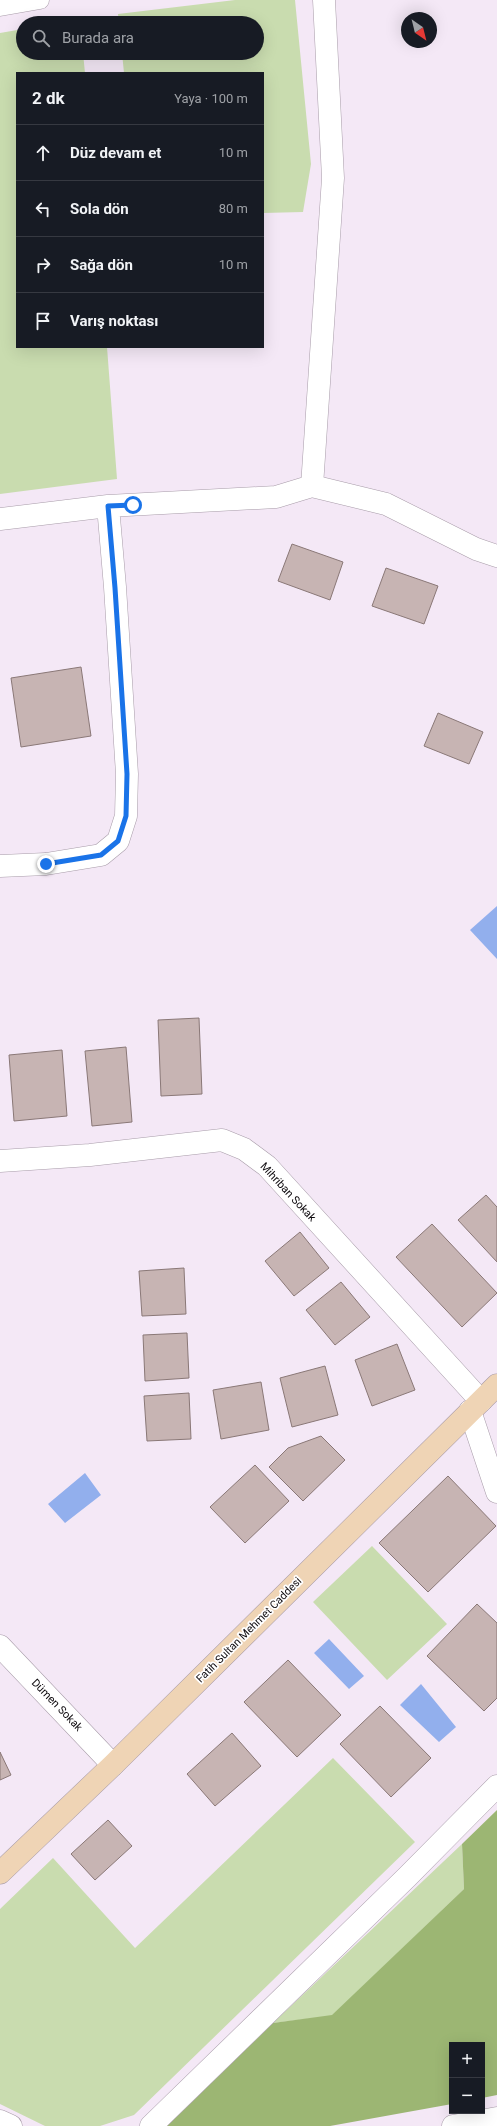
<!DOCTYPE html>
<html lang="tr">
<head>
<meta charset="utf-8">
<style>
	body { margin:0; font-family:Roboto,sans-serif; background:#242831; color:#f1f3f6 }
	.controls { position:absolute; right:12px; bottom:12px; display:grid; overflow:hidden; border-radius:0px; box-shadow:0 4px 16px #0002 }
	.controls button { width:36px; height:36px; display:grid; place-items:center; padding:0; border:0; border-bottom:1px solid #363941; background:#171b24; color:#f1f3f6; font:20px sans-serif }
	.compass { position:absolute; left:401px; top:12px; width:36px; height:36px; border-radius:50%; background:#171b24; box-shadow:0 4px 16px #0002; rotate:145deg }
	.stop { position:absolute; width:12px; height:12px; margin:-9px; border:3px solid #1a73e8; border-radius:50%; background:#fff }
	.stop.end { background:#1a73e8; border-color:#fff; box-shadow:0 1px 4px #0008 }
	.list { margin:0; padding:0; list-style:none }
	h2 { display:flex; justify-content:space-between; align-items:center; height:52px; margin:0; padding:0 16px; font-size:17px }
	h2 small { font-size:13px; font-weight:400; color:#9ea1a6 }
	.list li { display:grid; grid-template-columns:26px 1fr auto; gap:12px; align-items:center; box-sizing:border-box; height:56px; padding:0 16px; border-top:1px solid #363941 }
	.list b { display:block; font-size:15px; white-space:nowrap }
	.list em { font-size:13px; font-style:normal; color:#9ea1a6 }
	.icon { flex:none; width:22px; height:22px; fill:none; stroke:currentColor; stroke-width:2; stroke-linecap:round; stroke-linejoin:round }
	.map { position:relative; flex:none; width:497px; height:2126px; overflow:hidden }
	.search { position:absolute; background:#171b24; box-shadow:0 4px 16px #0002; left:16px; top:16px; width:248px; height:44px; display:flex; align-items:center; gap:10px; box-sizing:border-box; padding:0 14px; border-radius:22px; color:#9ea1a6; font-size:15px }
	.panel { position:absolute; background:#171b24; box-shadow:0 4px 16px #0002; left:16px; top:72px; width:248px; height:276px; border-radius:0px }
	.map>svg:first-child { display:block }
	.green { fill:#c9dcaf }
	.forest { fill:#9cb673 }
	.water { fill:#92afed }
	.building { fill:#c7b4b3; stroke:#8a7877 }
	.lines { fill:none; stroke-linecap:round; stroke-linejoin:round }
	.lane-casing { stroke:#a89ca9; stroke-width:19 }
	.street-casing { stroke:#a89ca9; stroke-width:23 }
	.secondary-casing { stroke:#a89ca9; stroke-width:23 }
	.lane { stroke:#fff; stroke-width:18 }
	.street { stroke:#fff; stroke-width:22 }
	.secondary { stroke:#efd4b5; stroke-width:22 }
	.route { stroke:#1a73e8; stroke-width:5 }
	.labels { text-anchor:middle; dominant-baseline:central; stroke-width:3.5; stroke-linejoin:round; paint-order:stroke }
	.street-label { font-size:11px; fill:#0e0a0e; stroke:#fff }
</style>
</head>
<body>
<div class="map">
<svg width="497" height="2126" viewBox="0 0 497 2126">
	<rect width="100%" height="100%" fill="#f4e8f6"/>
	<path class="green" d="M235,0h60l16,164 -8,48 -40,1v-140h-139l-2,-20h135v-30h-138l-1,-9z
		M23,29v24h60l2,20h-68v274h90l10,132 -117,15v-461z
		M372,1546l75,78 -60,56 -74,-78z
		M333,1758l82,84 -281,273 -34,11h-55l-45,-22v-195l53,-51 82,90z
		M462,1844l2,45 -132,127 -59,7z"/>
	<path class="forest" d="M497,1810v285l-15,3v-53h-30v59l-122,22h-163l106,-103 59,-8 132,-126 -2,-45z"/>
	<path class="water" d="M497,906v53l-27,-29z
		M85,1473l16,22 -36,28 -17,-19z
		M329,1639l35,37 -15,13 -35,-36z
		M421,1684l35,43 -17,15 -39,-37z"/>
	<path class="building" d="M292,544l51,18 -13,38 -52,-19z
		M386,568l52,18 -14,38 -52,-18z
		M81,667l10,69 -70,11 -10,-69z
		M438,713l45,19 -14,32 -45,-18z
		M199,1018l3,76 -41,2 -3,-76z
		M126,1047l6,75 -40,4 -7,-75z
		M62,1050l5,66 -53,5 -5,-66z
		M486,1195l11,12v55l-39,-42z
		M432,1224l65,69 -35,34 -66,-70z
		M300,1232l29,36 -35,28 -29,-35z
		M184,1268l2,46 -44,2 -3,-45z
		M341,1282l29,35 -35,28 -29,-35z
		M187,1333l2,45 -44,3 -2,-46z
		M397,1344l18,46 -43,16 -17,-46z
		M325,1366l13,49 -46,12 -12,-49z
		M261,1382l8,48 -48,9 -8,-49z
		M189,1393l2,46 -44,2 -3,-45z
		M321,1436l24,24 -42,41 -34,-34 19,-19z
		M255,1465l34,36 -44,42 -35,-36z
		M448,1476l48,50 -68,66 -49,-49z
		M477,1604l20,19v75l-13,13 -57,-55z
		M288,1660l53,55 -44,42 -53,-55z
		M380,1706l51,52 -40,39 -51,-53z
		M232,1733l29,33 -46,40 -28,-32z
		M0,1752l11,23 -11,5z
		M108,1820l24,26 -37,34 -24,-26z"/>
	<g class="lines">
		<g class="lane-casing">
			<path id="lane" d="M0,7l40,-7"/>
		</g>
		<g class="street-casing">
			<path id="street" d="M312,486l21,-308 -9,-178
				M0,519l108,-13 168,-9 36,-11 74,18 90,45 21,7
				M0,866l46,-2 55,-9 17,-14 8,-25 1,-42 -12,-187 -7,-81
				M0,1161l90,-6 132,-15 22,9 23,17 214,235
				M470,1411l27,81
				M0,1646l113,119
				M0,2121l11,5
				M151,2126l256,-249 90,-91
				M453,2126l44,-8"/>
		</g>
		<g class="secondary-casing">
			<path id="secondary" d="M0,1873l113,-108 384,-380"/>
		</g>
		<use href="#lane" class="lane"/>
		<use href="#street" class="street"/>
		<use href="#secondary" class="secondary"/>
	</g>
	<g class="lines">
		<path class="route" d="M46,864l55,-9 17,-14 8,-25 1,-42 -12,-186 -7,-82 25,-1"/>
	</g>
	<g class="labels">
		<g class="street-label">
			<text transform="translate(288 1192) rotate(47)">Mihriban Sokak</text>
			<text transform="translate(249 1630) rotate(-45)">Fatih Sultan Mehmet Caddesi</text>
			<text transform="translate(57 1705) rotate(46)">Dümen Sokak</text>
		</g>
	</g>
</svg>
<div class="controls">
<button>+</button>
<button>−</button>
</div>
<svg class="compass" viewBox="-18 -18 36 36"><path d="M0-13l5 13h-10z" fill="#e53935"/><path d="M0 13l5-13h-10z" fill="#9ea1a6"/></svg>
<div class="stop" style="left:133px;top:505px"></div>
<div class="stop end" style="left:46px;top:864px"></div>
<div class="search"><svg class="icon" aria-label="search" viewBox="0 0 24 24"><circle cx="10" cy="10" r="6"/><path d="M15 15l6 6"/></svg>Burada ara</div>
<section class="panel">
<h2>2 dk<small>Yaya · 100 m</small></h2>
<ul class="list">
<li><svg class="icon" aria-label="ahead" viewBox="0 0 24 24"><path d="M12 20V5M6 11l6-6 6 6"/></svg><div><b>Düz devam et</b></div><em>10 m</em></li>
<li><svg class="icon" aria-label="left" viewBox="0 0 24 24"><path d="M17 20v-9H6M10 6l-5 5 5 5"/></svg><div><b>Sola dön</b></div><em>80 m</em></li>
<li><svg class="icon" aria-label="right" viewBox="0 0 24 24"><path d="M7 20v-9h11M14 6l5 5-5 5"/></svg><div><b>Sağa dön</b></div><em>10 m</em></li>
<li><svg class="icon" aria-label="arrive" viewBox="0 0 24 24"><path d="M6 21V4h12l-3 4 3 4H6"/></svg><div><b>Varış noktası</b></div></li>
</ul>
</section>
</div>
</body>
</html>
